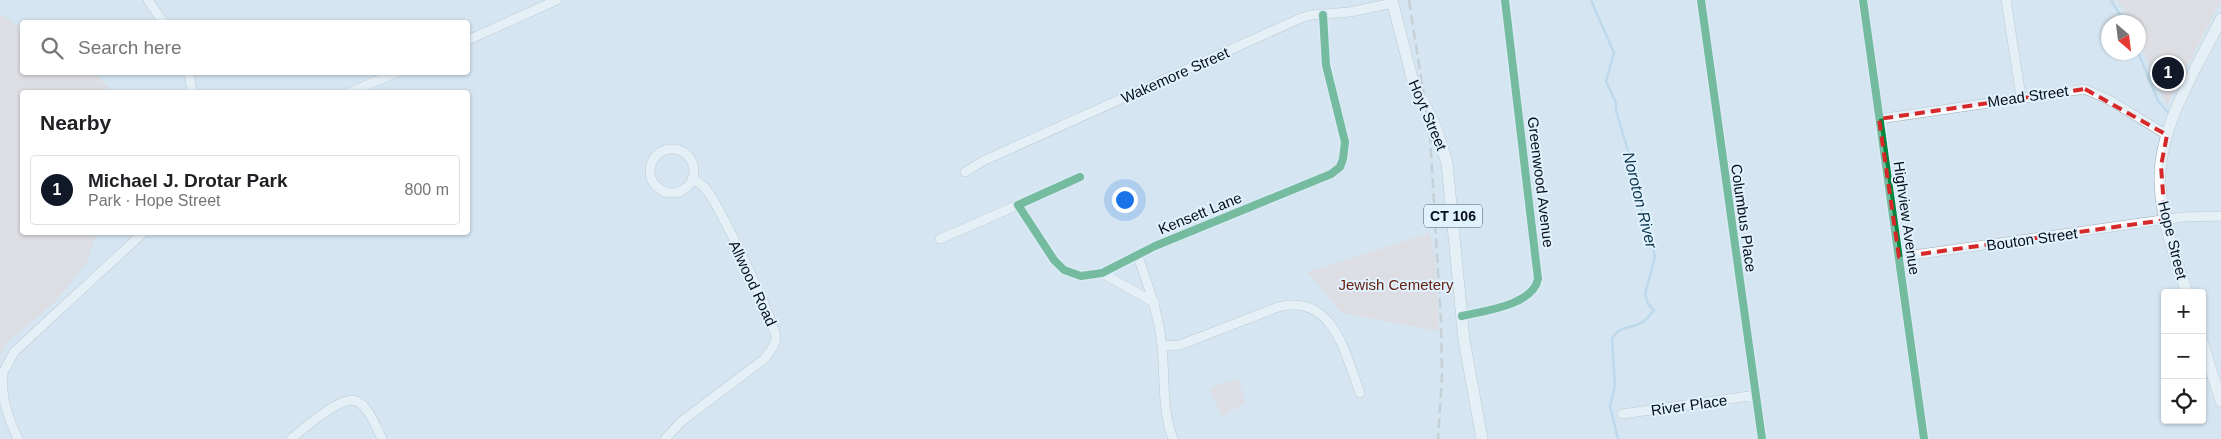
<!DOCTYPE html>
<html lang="en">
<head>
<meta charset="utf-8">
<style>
	body { margin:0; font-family:Arial,sans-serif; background:#f6f6f6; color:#202124 }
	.controls { position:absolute; right:15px; bottom:15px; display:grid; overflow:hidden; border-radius:5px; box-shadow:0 1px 4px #0004 }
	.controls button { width:45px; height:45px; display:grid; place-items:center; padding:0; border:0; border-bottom:1px solid #e0e0e0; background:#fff; color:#202124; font:25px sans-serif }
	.compass { position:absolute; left:2101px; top:15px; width:45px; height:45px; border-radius:50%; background:#fff; box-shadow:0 1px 4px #0004; rotate:152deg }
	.you { position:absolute; left:1124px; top:199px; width:18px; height:18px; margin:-12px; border:4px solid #fff; border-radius:50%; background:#1a73e8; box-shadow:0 0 0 8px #1a73e833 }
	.badge { display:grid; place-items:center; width:32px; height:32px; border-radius:50%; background:#111827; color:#fff; font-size:16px; font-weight:700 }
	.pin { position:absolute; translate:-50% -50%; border:2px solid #fff; box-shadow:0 1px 5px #0006 }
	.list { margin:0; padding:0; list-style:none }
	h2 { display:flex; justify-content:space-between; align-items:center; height:65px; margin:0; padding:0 20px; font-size:21px }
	h2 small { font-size:16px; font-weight:400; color:#757577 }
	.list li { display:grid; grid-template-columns:32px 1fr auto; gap:15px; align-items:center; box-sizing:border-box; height:70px; margin:0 10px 10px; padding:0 10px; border:1px solid #e0e0e0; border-radius:5px }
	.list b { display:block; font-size:19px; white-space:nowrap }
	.list p { margin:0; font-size:16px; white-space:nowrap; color:#757577 }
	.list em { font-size:16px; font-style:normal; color:#757577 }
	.icon { flex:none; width:28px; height:28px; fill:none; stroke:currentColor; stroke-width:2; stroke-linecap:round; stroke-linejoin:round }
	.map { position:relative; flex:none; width:2221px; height:439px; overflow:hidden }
	.search { position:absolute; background:#fff; box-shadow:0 1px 4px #0004; left:20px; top:20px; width:450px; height:55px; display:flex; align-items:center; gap:12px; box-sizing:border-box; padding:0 18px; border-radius:5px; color:#757577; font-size:19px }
	.panel { position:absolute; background:#fff; box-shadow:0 1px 4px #0004; left:20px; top:90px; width:450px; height:145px; border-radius:5px }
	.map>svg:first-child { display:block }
	.green { fill:#e6d4d3 }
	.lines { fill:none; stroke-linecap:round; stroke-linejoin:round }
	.stream { stroke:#a1c9e4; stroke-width:2.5 }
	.minor-casing { stroke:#9daab2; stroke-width:10 }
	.major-casing { stroke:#9daab2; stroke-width:12 }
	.minor { stroke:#f9fbfd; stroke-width:9 }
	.major { stroke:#f9fbfd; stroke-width:11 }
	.rail { stroke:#b2b6b9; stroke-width:2.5; stroke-dasharray:10 5; stroke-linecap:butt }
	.cycleway-casing { stroke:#e1f2ff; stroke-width:11 }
	.cycleway { stroke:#00873e; stroke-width:8 }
	.marked { fill:none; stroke:#d62828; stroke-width:4; stroke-dasharray:10 6; stroke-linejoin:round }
	.labels { text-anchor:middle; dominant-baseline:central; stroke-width:4; stroke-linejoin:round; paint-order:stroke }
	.shield { fill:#e1f2ff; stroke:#48535c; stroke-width:1 }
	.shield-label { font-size:14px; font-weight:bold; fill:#060f16 }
	.street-label { font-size:15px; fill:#060f16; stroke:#e1f2ff }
	.park-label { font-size:15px; fill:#662312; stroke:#e1f2ff }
	.water-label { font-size:16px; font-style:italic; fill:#0a334a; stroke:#e1f2ff }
</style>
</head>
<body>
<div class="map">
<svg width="2221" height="439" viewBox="0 0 2221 439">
	<rect width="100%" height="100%" fill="#d5e5f1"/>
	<path class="green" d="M2117,0h104l-54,106 -28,-65 -1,-19h-8l-5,-12z
		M0,14l22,14v44l74,1 15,19h-89v140l75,1 -10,29 -31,39 -51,43 -5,12z
		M1430,233l5,32 4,66 -98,-18 -33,-41z
		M1238,378l7,25 -23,14 -12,-29z"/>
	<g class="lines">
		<path class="stream" d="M1591,0l23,53 -8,28 10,22v8l17,56 5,31 14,46 3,13 -10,37 3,10 6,6c-4,5 -9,12 -15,14 -10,4 -21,3 -27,15l3,47 -5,20 8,33
			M2111,0l13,22
			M2138,52l20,49 10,11"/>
		<g class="minor-casing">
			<path id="minor" d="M148,0l15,22
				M1701,0l61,439
				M1863,0l61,439
				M2006,0l15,97
				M468,40l89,-40
				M189,72l3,20
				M351,92l46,-20
				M1879,119l206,-30 26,12 56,34
				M650 171a22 22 0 1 1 44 0a22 22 0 1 1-44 0Z
				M965,172l18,-11 318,-143 10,-3 39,-3 43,-9
				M1080,177l-62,28 36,55 10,10 17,6 21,-3 53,-27 176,-72 9,-7 3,-8 2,-17 -19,-77 -3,-50
				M940,239l78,-34
				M1137,254c11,31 22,60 25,93 3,30 0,64 11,92
				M1899,257l284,-40 38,-1
				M1102,273l53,30
				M1462,316c22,-5 71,-11 76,-37l-33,-279
				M1162,346l18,-1 98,-38c56,-14 67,47 82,86
				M1622,414l134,-19
				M18,439c-9,-18 -18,-45 -15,-66 3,-7 8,-14 11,-21l130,-120
				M291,439c12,-10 50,-44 65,-38 13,5 20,26 26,38
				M665,439l17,-18 82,-62c5,-6 11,-13 12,-20 1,-14 -59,-139 -71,-151 -3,-4 -9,-6 -13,-9"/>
		</g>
		<g class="major-casing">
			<path id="major" d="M1392,0l20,78 24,50 11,35 17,177 18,99
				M2187,293c-12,-36 -26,-73 -27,-111 -2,-55 37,-114 61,-163
				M2202,342l19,59"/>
		</g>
		<use href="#minor" class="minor"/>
		<use href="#major" class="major"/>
		<path class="rail" d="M1409,0l21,136 11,186 1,53 -4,64"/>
		<g class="cycleway-casing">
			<path id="cycleway" d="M1701,0l61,439
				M1863,0l61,439
				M1080,177l-62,28 36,55 10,10 17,6 21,-3 53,-27 176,-72 9,-7 3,-8 2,-17 -19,-77 -3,-50
				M1462,316c22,-5 71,-11 76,-37l-33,-279"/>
		</g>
		<use href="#cycleway" class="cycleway"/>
	</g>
	<path d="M0 0H2221V439H0ZM2085,89l82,46 -6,31 4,54 -266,37 -20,-138z" fill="#d5e5f1" fill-opacity=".55" fill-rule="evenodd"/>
	<path class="marked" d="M2085,89l82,46 -6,31 4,54 -266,37 -20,-138z"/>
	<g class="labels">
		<rect class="shield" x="1424" y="204.5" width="58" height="23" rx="4"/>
		<g class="shield-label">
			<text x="1453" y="216">CT 106</text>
		</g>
		<g class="street-label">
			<text transform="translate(1175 75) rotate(-24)">Wakemore Street</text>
			<text transform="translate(2028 96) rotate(-8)">Mead Street</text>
			<text transform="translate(1428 115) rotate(67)">Hoyt Street</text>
			<text transform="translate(1541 182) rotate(83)">Greenwood Avenue</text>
			<text transform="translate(1200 213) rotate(-22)">Kensett Lane</text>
			<text transform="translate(1744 218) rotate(82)">Columbus Place</text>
			<text transform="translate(1907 218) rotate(82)">Highview Avenue</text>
			<text transform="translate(2032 239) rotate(-8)">Bouton Street</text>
			<text transform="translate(2173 240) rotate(76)">Hope Street</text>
			<text transform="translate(753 283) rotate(65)">Allwood Road</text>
			<text transform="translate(1689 405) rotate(-8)">River Place</text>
		</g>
		<g class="park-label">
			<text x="1396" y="284">Jewish Cemetery</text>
		</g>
		<g class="water-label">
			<text transform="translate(1640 200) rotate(76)">Noroton River</text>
		</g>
	</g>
</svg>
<div class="controls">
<button>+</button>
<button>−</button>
<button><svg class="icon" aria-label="locate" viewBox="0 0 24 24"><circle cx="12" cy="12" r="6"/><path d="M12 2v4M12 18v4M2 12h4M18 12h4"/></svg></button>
</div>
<svg class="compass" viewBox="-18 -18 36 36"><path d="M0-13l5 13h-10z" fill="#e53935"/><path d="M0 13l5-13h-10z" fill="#757577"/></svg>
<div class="you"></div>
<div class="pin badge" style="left:2168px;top:73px">1</div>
<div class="search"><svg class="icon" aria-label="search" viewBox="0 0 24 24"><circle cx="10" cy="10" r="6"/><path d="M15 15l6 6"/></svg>Search here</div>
<section class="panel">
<h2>Nearby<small></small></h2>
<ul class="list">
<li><span class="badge">1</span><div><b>Michael J. Drotar Park</b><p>Park · Hope Street</p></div><em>800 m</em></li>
</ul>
</section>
</div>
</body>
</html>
